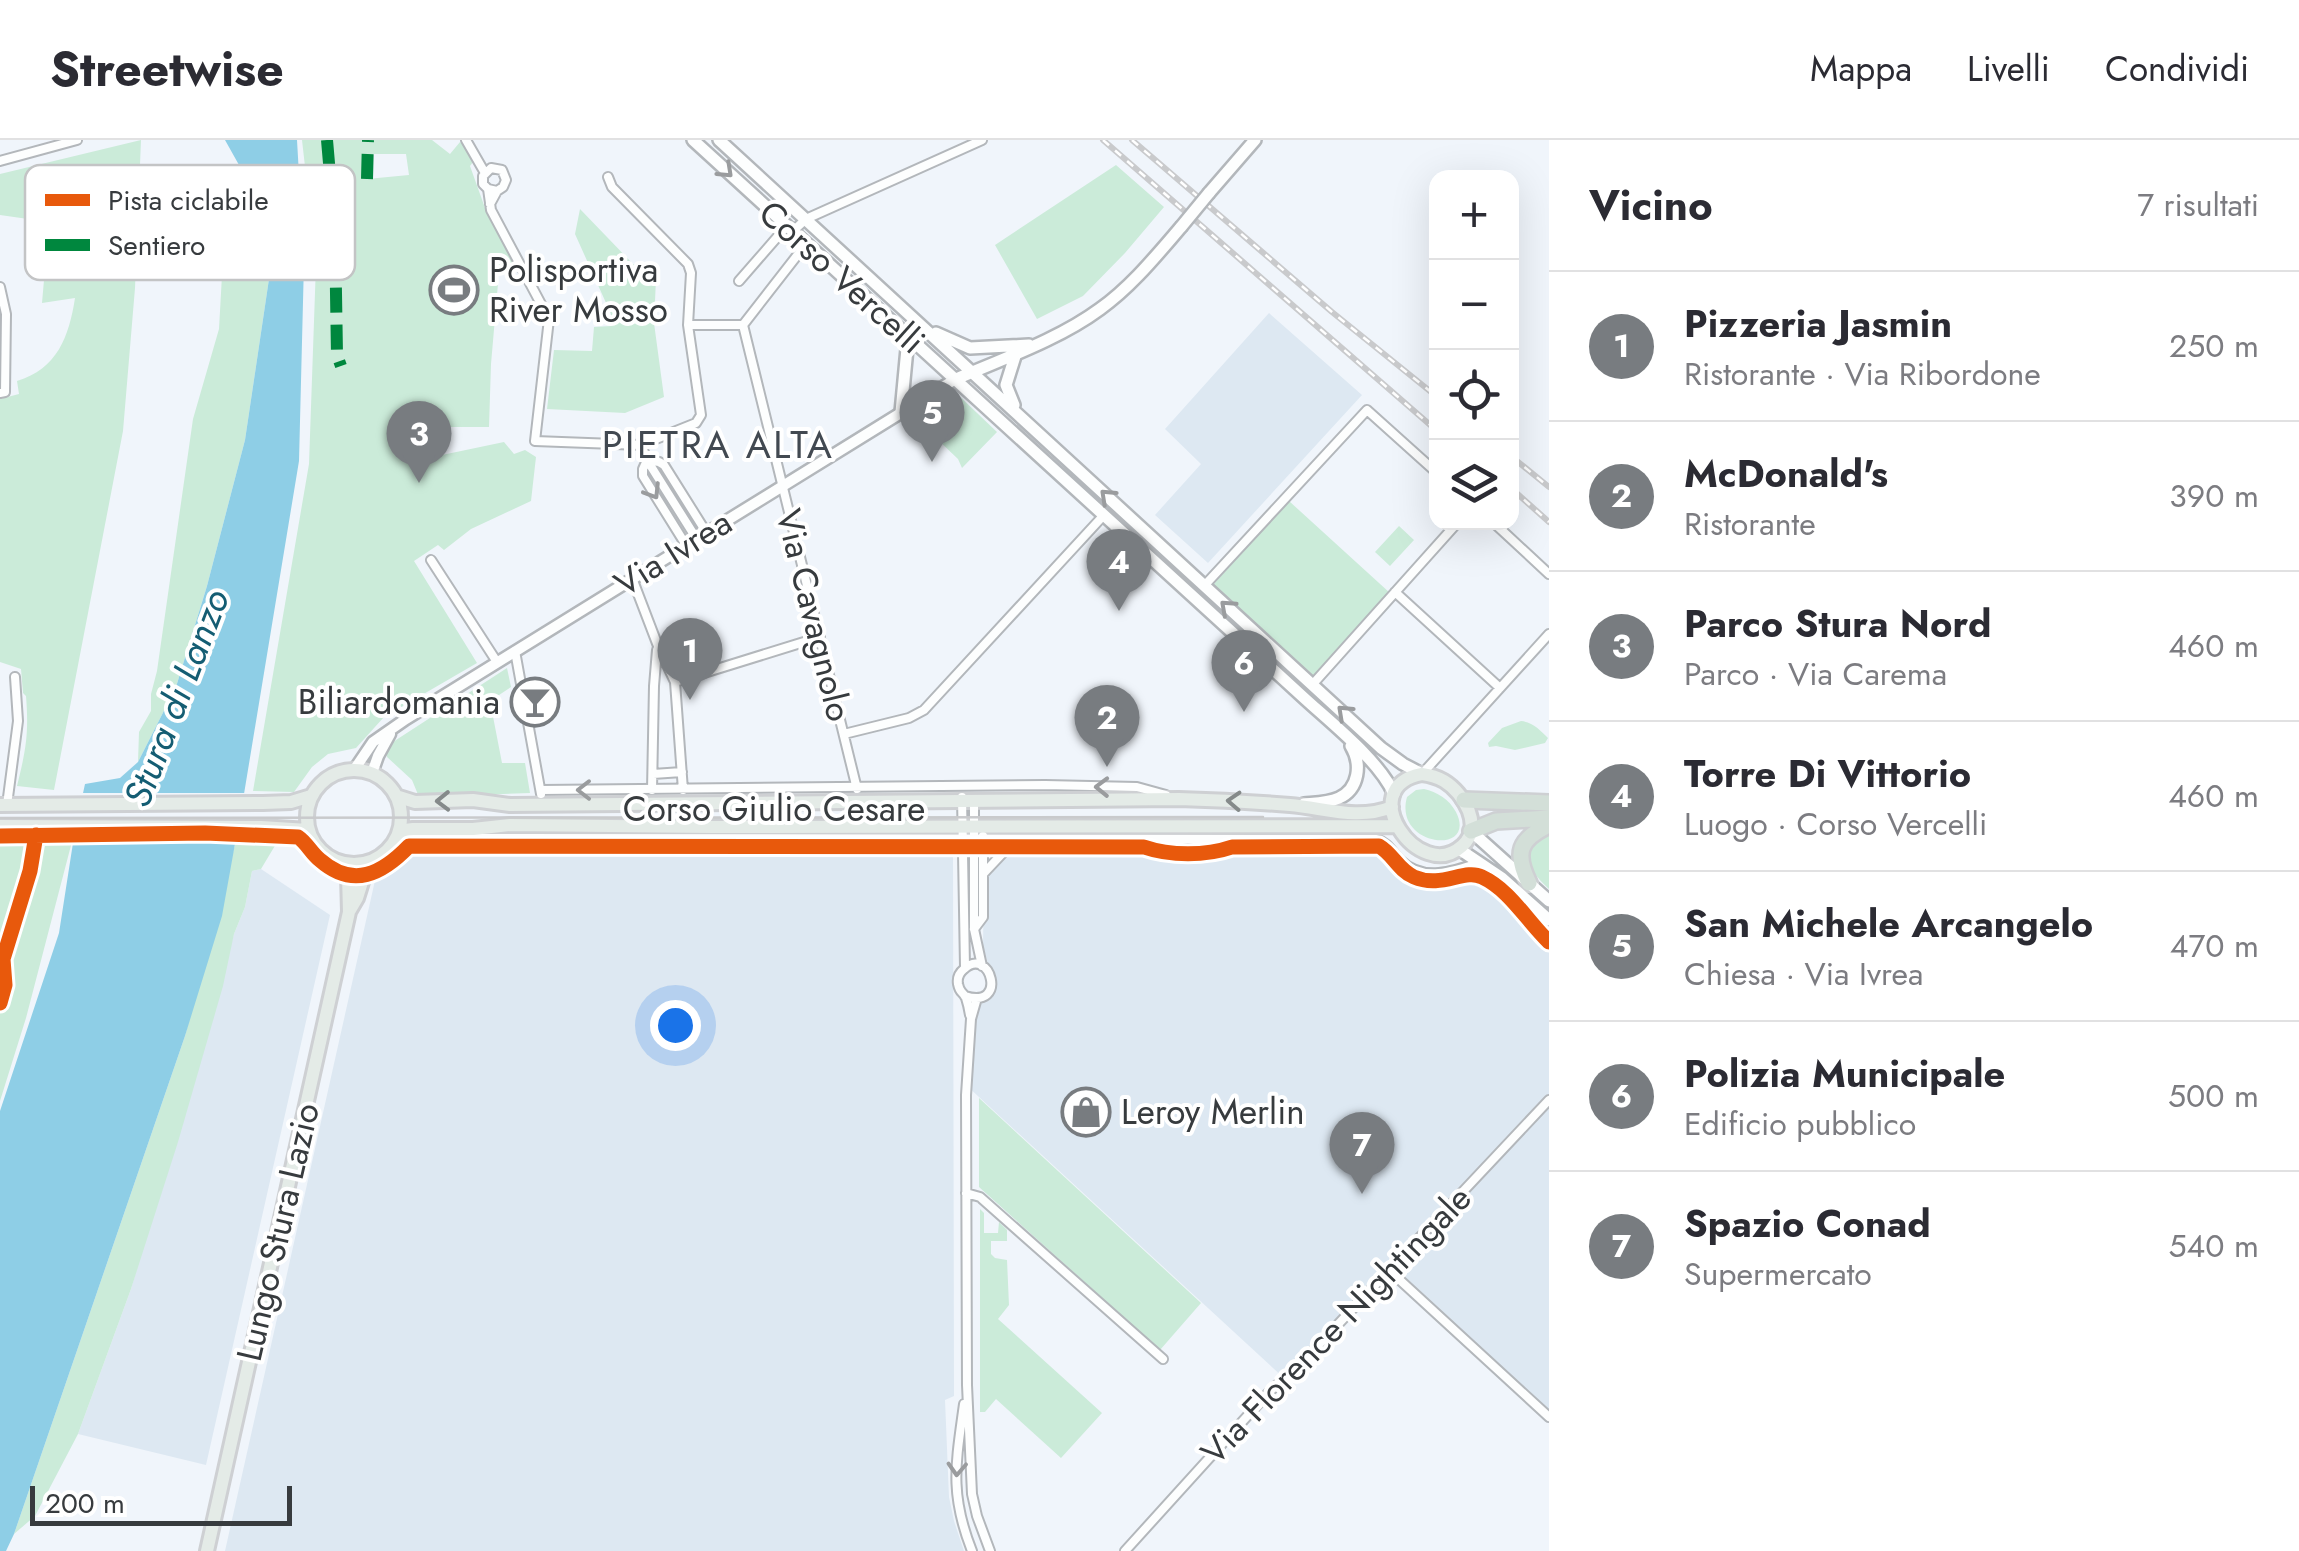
<!DOCTYPE html>
<html lang="it">
<head>
<meta charset="utf-8">
<style>
	body { margin:0; font-family:Jost,sans-serif; background:#f7f7f7; color:#2b2b33 }
	.controls { position:absolute; right:30px; top:30px; display:grid; overflow:hidden; border-radius:20px; box-shadow:0 10px 40px #0002 }
	.controls button { width:90px; height:90px; display:grid; place-items:center; padding:0; border:0; border-bottom:2px solid #e1e1e2; background:#fff; color:#2b2b33; font:50px sans-serif }
	.scale { position:absolute; left:30px; bottom:25px; width:262px; box-sizing:border-box; padding-left:10px; border:5px solid #373b3e; border-top:0; font-size:28px; line-height:35px; white-space:nowrap; color:#373b3e; -webkit-text-stroke:8px #fff; paint-order:stroke }
	.you { position:absolute; left:675px; top:885px; width:35px; height:35px; margin:-25px; border:8px solid #fff; border-radius:50%; background:#1a73e8; box-shadow:0 0 0 15px #1a73e833 }
	.badge { display:grid; place-items:center; width:65px; height:65px; border-radius:50%; background:#787c80; color:#fff; font-size:32px; font-weight:700 }
	.pin { position:absolute; translate:-50% -82px; filter:drop-shadow(0 2px 5px #0008) }
	.pin::after { content:''; position:absolute; top:52px; width:35px; height:30px; background:inherit; clip-path:polygon(0 0,100% 0,50% 100%) }
	.list { margin:0; padding:0; list-style:none }
	h2 { display:flex; justify-content:space-between; align-items:center; height:130px; margin:0; padding:0 40px; font-size:42px }
	h2 small { font-size:32px; font-weight:400; color:#7c7c81 }
	.list li { display:grid; grid-template-columns:65px 1fr auto; gap:30px; align-items:center; box-sizing:border-box; height:150px; padding:0 40px; border-top:2px solid #e1e1e2 }
	.list b { display:block; font-size:38px; white-space:nowrap }
	.list p { margin:0; font-size:32px; white-space:nowrap; color:#7c7c81 }
	.list em { font-size:32px; font-style:normal; color:#7c7c81 }
	.icon { flex:none; width:55px; height:55px; fill:none; stroke:currentColor; stroke-width:2; stroke-linecap:round; stroke-linejoin:round }
	.map { position:relative; flex:none; width:1549px; height:1411px; overflow:hidden }
	header { display:flex; align-items:center; gap:60px; box-sizing:border-box; height:140px; padding:0 50px; background:#fff; border-bottom:2px solid #e1e1e2 }
	header strong { font-size:48px }
	nav { display:flex; gap:55px; margin-inline-start:auto; font-size:35px }
	main { display:flex }
	aside { flex:1; background:#fff }
	.map>svg:first-child { display:block }
	.built { fill:#dde8f2 }
	.green { fill:#cbebd9; fill-rule:evenodd }
	.water { fill:#8ecee6 }
	.pier { fill:#f0f5fb }
	.lines { fill:none; stroke-linecap:round; stroke-linejoin:round }
	.minor-casing { stroke:#b3b7bb; stroke-width:12 }
	.tertiary-casing { stroke:#b3b7bb; stroke-width:15 }
	.secondary-casing { stroke:#b3b7bb; stroke-width:16 }
	.primary-casing { stroke:#ced0d3; stroke-width:18 }
	.motorway-casing { stroke:#ced0d3; stroke-width:20 }
	.minor { stroke:#fdfefe; stroke-width:8 }
	.tertiary { stroke:#fdfefe; stroke-width:10 }
	.secondary { stroke:#fdfefe; stroke-width:11 }
	.primary { stroke:#e4ebe7; stroke-width:12 }
	.motorway { stroke:#d3dfd8; stroke-width:15 }
	.tram { stroke:#c9cacc; stroke-width:2.5 }
	.rail-casing { stroke:#c9cacc; stroke-width:6 }
	.rail { stroke:#fff; stroke-width:2.5; stroke-dasharray:8; stroke-linecap:butt }
	.secondary-bridge-casing { stroke:#b3b7bb; stroke-width:16; stroke-linecap:butt }
	.secondary-bridge { stroke:#fdfefe; stroke-width:11 }
	.quiet { stroke:#00873e; stroke-width:12; stroke-dasharray:25 12; stroke-linecap:butt }
	.cycleway-casing { stroke:#fff; stroke-width:21 }
	.cycleway { stroke:#e8590c; stroke-width:15 }
	.oneway { stroke:#9a9c9e }
	.oneway2 { stroke:#858a8a }
	.labels { text-anchor:middle; dominant-baseline:central; stroke-width:8; stroke-linejoin:round; paint-order:stroke }
	.poi-label { font-size:35px; fill:#373b3e; stroke:#fff; text-anchor:start }
	.street-label { font-size:35px; fill:#373b3e; stroke:#fff }
	.neighbourhood-label { font-size:38px; letter-spacing:2.5px; fill:#424951; stroke:#fff }
	.water-label { font-size:38px; font-style:italic; fill:#145d73; stroke:#fff }
	.key { fill:#fff; stroke:#c3c4c5; stroke-width:2.5 }
	.key-label { font-size:28px; fill:#373b3e }
</style>
</head>
<body>
<header>
<strong>Streetwise</strong>
<nav><a>Mappa</a><a>Livelli</a><a>Condividi</a></nav>
</header>
<main>
<div class="map">
<svg width="1549" height="1411" viewBox="0 0 1549 1411">
	<rect width="100%" height="100%" fill="#f0f5fb"/>
	<path class="built" d="M1269,173l93,82 -154,168 -53,-48 46,-51 -36,-35z
		M1376,699l26,23 21,10 56,-9 70,57v497l-159,-146 -105,108 -319,-294 9,-82 7,-6 10,-19 -9,-32 1,-73 32,-33z
		M953,710l1,546 -9,4 4,97 5,24 10,30h-739l151,-675 13,-6 19,-19z
		M261,729l69,46 -124,550 -128,-31 53,-145 103,-355 11,-27 7,-36z"/>
	<path class="green" d="M141,0l-6,148 -12,143 -69,359 -37,-4c9,-36 12,-53 9,-90l-3,-3 -2,-24 -21,-7v-263l19,-5 -2,-13c40,-12 52,-44 58,-83l-33,5 7,-81 -49,-7v-41z
		M302,0h130l18,14 10,-12 5,4 8,16 -3,4 15,42 33,63 -19,1 -8,92 -2,63h-47v28l62,-13 10,12 11,-4 11,7 -5,44 -60,28 -27,21 -6,-5 -24,16 63,102 -93,54 -28,31 -28,6 -16,13 -18,25 -41,-1 56,-327 7,-200zM366,14h40l3,21 -42,4z
		M1116,25l48,42 -39,46 -42,43 -46,23 -42,-74z
		M580,69l53,55 10,1 13,14 -2,44 10,74 -39,16 -78,-4 7,-59 38,1 2,-24 17,-1v-12l-36,-80z
		M234,107l17,5 18,27 -24,161 -38,146 -31,101 -38,75 1,-30 12,-21v-17l6,-23 36,-252 26,-90 4,-72z
		M955,252l42,40 -35,36 -4,-9 -43,-41z
		M1289,361l101,92 -76,85 -102,-92z
		M1399,386l15,14 -24,26 -15,-14z
		M507,528l4,19 -21,14 12,62h23l5,30 -111,4 -7,-17 -25,-23 -2,-8 11,-9z
		M1521,581c12,1 19,9 27,17l-3,5 -30,7 -19,-4 -7,1 -1,-4 14,-15z
		M1424,649c13,3 25,10 32,23 22,44 -63,35 -49,-15l9,-7z
		M1549,689v60c-26,-24 -29,-38 0,-60z
		M75,690l-49,188 -26,83v-268z
		M236,701h24l16,3 -15,25 -9,2 -7,36 -11,27 -11,52 -45,156 -47,147 -53,145 -43,82 -21,18 171,-498z
		M979,958l222,205 -41,47 -181,-163z
		M980,1069l4,4v20h14l1,-11 8,8v11h-16v13l4,4 12,2 2,45 -11,14 104,94 -41,45 -65,-59 -11,13h-5z"/>
	<path class="water" d="M225,0h72l7,122 -5,199 -55,333 -22,122 -37,120 -171,498 -8,17h-6v-440l59,-178 16,-103 10,-46 35,-6 18,-16 38,-75 31,-101 38,-146 24,-161 -16,-89z"/>
	<path class="pier" d="M78,653h172l-9,48h-173z"/>
	<g class="lines">
		<g class="minor-casing">
			<path id="minor" d="M466,0l19,33
				M0,21l77,-21
				M488,49l3,21 58,109 -14,122 106,4 55,-22 5,-8 -13,-90 3,-52 -3,-9 -76,-77 -4,-10
				M490,64l7,-13 6,-4 3,-7 -4,-10 -11,-2 -8,8v8l5,5 9,2
				M792,92l14,-13 176,-79
				M806,104l-63,81 114,464
				M739,141l47,-54
				M0,147l6,27 -1,78 -5,1
				M688,185h55
				M641,305l6,15 49,78
				M1493,382l56,52
				M686,405l-43,-69v-7l4,-9 12,2 5,3 42,67
				M431,420l66,102
				M632,438l26,68 17,36 8,108
				M1204,446l163,-176 69,62
				M1395,452l105,96
				M515,511l26,143
				M675,542l145,-45
				M1312,545l146,-163
				M844,594l65,-16 15,-8 179,-194
				M653,634l29,-2
				M1422,634l127,-140
				M541,650l504,-5 92,2 29,8
				M652,650l2,-104 3,-36
				M962,657l3,170
				M974,661v128l8,37
				M7,665l11,-84 -3,-44
				M394,702l17,-4 965,1c13,4 15,12 24,21 24,23 53,11 79,3
				M984,733l31,-33
				M974,789l9,-12v-81
				M965,856c44,14 25,-51 -1,-27 -5,4 -7,9 -6,15 2,10 4,6 8,14 2,6 3,11 4,17
				M977,858l-6,21 -5,76 1,290 5,109 5,22 13,35
				M966,1053l14,4 183,162
				M1390,1131l159,146
				M964,1264c-8,59 -15,89 8,147
				M1125,1411l145,-160 27,-23 252,-268"/>
		</g>
		<g class="tertiary-casing">
			<path id="tertiary" d="M354,630l19,-28 33,-23 548,-339
				M372,633l6,-17 12,-22"/>
		</g>
		<g class="secondary-casing">
			<path id="secondary" d="M693,0l609,556c28,26 77,64 92,98
				M719,0l662,608 22,16 19,10
				M1209,53l46,-53
				M936,193l34,15 59,-3
				M954,240c48,-21 104,-40 146,-71 31,-22 56,-53 81,-82
				M1014,265l-8,-20 10,-32
				M901,272l7,-74
				M1304,664c11,-1 24,-1 35,-6 20,-9 23,-34 12,-52
				M1471,691l78,70
				M1459,709l43,29 47,42"/>
		</g>
		<g class="primary-casing">
			<path id="primary" d="M307 677a47 47 0 1 1 94 0a47 47 0 1 1-94 0Z
				M1422,634c8,1 15,3 22,7 20,12 40,46 18,65 -43,39 -110,-59 -40,-72z
				M396,656l19,6 58,-2 37,5 669,-6c37,1 74,3 111,6 35,3 67,16 102,2
				M0,665l263,-2 28,-1 20,-6
				M0,686l261,1 47,3
				M398,695l7,-5 8,-1h60l37,-4 202,2 684,-1
				M350,770l7,-12 11,-35
				M207,1411l142,-639 -1,-37 -2,-11"/>
		</g>
		<g class="motorway-casing">
			<path id="motorway" d="M1464,660l85,3
				M1471,691l25,-10 53,-3
				M1529,743c-15,-30 -10,-44 20,-58"/>
		</g>
		<use href="#minor" class="minor"/>
		<use href="#tertiary" class="tertiary"/>
		<use href="#secondary" class="secondary"/>
		<use href="#primary" class="primary"/>
		<use href="#motorway" class="motorway"/>
		<path class="tram" d="M0,678l1263,-1"/>
		<g class="rail-casing">
			<path id="rail" d="M1103,0l333,290
				M1132,0l200,172 104,84
				M1512,317l37,30
				M1512,349l37,33"/>
		</g>
		<use href="#rail" class="rail"/>
		<g class="secondary-bridge-casing">
			<path id="secondary-bridge" d="M1181,87l28,-34"/>
		</g>
		<use href="#secondary-bridge" class="secondary-bridge"/>
		<path class="quiet" d="M327,0l8,92 2,123 4,11
			M367,39l1,-39"/>
		<g class="cycleway-casing">
			<path id="cycleway" d="M0,696l205,-3 93,4c9,6 13,16 22,23 33,29 62,14 89,-14l735,1c26,9 62,9 88,0l147,-1c14,8 19,24 35,31 28,12 50,-9 68,0 28,13 45,44 67,65
				M0,863l5,-18 -2,-26 27,-88 6,-36"/>
		</g>
		<use href="#cycleway" class="cycleway"/>
	</g>
	<defs><path id="oneway-chevron" d="M-2-3.5L2.5 0L-2 3.5" fill="none" stroke-width="1.6" stroke-linecap="round" stroke-linejoin="round" transform="scale(2.5)"/></defs>
	<g class="oneway">
		<use href="#oneway-chevron" transform="translate(726 31) rotate(43)"/>
		<use href="#oneway-chevron" transform="translate(653 352) rotate(58)"/>
		<use href="#oneway-chevron" transform="translate(1107 356) rotate(-137)"/>
		<use href="#oneway-chevron" transform="translate(1227 467) rotate(-138)"/>
		<use href="#oneway-chevron" transform="translate(1344 572) rotate(-137)"/>
		<use href="#oneway-chevron" transform="translate(1102 647) rotate(-179)"/>
		<use href="#oneway-chevron" transform="translate(584 650) rotate(180)"/>
		<use href="#oneway-chevron" transform="translate(957 1329) rotate(93)"/>
	</g>
	<g class="oneway2">
		<use href="#oneway-chevron" transform="translate(443 661) rotate(179)"/>
		<use href="#oneway-chevron" transform="translate(1234 661) rotate(-177)"/>
	</g>
	<defs>
		<g id="stadium-ring" transform="scale(2.5)"><circle r="9.5" fill="#fff" stroke="#787c80" stroke-width="1.5"/><path d="M0-5a6.5 5 0 1 0 0 10a6.5 5 0 1 0 0-10ZM-3.5-1.8h7v3.6h-7Z" fill="#787c80"/></g>
		<g id="bar-ring" transform="scale(2.5)"><circle r="9.5" fill="#fff" stroke="#787c80" stroke-width="1.5"/><path d="M-6-5H6L.8 .8V4.5H3.5V6h-7V4.5H-.8V.8Z" fill="#787c80"/></g>
		<g id="shop-ring" transform="scale(2.5)"><circle r="9.5" fill="#fff" stroke="#787c80" stroke-width="1.5"/><path d="M-5-2.5h2.3a2.7 3.5 0 0 1 5.4 0H5L5.5 6h-11ZM-1.5-2.5h3a1.5 2.3 0 0 0-3 0Z" fill="#787c80"/></g>
	</defs>
	<g fill-rule="evenodd">
		<use href="#stadium-ring" x="454" y="150"/>
		<use href="#bar-ring" x="535" y="562"/>
		<use href="#shop-ring" x="1086" y="972"/>
	</g>
	<g class="labels">
		<g class="poi-label">
			<text x="489" y="130">Polisportiva<tspan x="489" dy="40">River Mosso</tspan></text>
			<text x="500" y="562" text-anchor="end">Biliardomania</text>
			<text x="1121" y="972">Leroy Merlin</text>
		</g>
		<g class="street-label">
			<text transform="translate(842 137) rotate(42)">Corso Vercelli</text>
			<text transform="translate(673 413) rotate(-32)">Via Ivrea</text>
			<text transform="translate(814 475) rotate(76)">Via Cavagnolo</text>
			<text x="774" y="669">Corso Giulio Cesare</text>
			<text transform="translate(278 1092) rotate(-77)">Lungo Stura Lazio</text>
			<text transform="translate(1336 1185) rotate(-46)">Via Florence Nightingale</text>
		</g>
		<g class="neighbourhood-label">
			<text x="718" y="304">PIETRA ALTA</text>
		</g>
		<g class="water-label">
			<text transform="translate(176 558) rotate(-69)">Stura di Lanzo</text>
		</g>
	</g>
	<rect x="25" y="25" width="330" height="115" rx="15" class="key"/>
	<rect x="45" y="54" width="45" height="12" fill="#e8590c"/>
	<rect x="45" y="99" width="45" height="12" fill="#00873e"/>
	<g class="key-label">
		<text x="108" y="70">Pista ciclabile</text>
		<text x="108" y="115">Sentiero</text>
	</g>
</svg>
<div class="controls">
<button>+</button>
<button>−</button>
<button><svg class="icon" aria-label="locate" viewBox="0 0 24 24"><circle cx="12" cy="12" r="6"/><path d="M12 2v4M12 18v4M2 12h4M18 12h4"/></svg></button>
<button><svg class="icon" aria-label="layers" viewBox="0 0 24 24"><path d="M12 4l9 5-9 5-9-5zM3 14l9 5 9-5"/></svg></button>
</div>
<div class="scale">200 m</div>
<div class="you"></div>
<div class="pin badge" style="left:690px;top:560px">1</div>
<div class="pin badge" style="left:1107px;top:627px">2</div>
<div class="pin badge" style="left:419px;top:343px">3</div>
<div class="pin badge" style="left:1119px;top:471px">4</div>
<div class="pin badge" style="left:932px;top:322px">5</div>
<div class="pin badge" style="left:1244px;top:572px">6</div>
<div class="pin badge" style="left:1362px;top:1054px">7</div>
</div>
<aside>
<h2>Vicino<small>7 risultati</small></h2>
<ul class="list">
<li><span class="badge">1</span><div><b>Pizzeria Jasmin</b><p>Ristorante · Via Ribordone</p></div><em>250 m</em></li>
<li><span class="badge">2</span><div><b>McDonald's</b><p>Ristorante</p></div><em>390 m</em></li>
<li><span class="badge">3</span><div><b>Parco Stura Nord</b><p>Parco · Via Carema</p></div><em>460 m</em></li>
<li><span class="badge">4</span><div><b>Torre Di Vittorio</b><p>Luogo · Corso Vercelli</p></div><em>460 m</em></li>
<li><span class="badge">5</span><div><b>San Michele Arcangelo</b><p>Chiesa · Via Ivrea</p></div><em>470 m</em></li>
<li><span class="badge">6</span><div><b>Polizia Municipale</b><p>Edificio pubblico</p></div><em>500 m</em></li>
<li><span class="badge">7</span><div><b>Spazio Conad</b><p>Supermercato</p></div><em>540 m</em></li>
</ul>
</aside>
</main>
</body>
</html>
